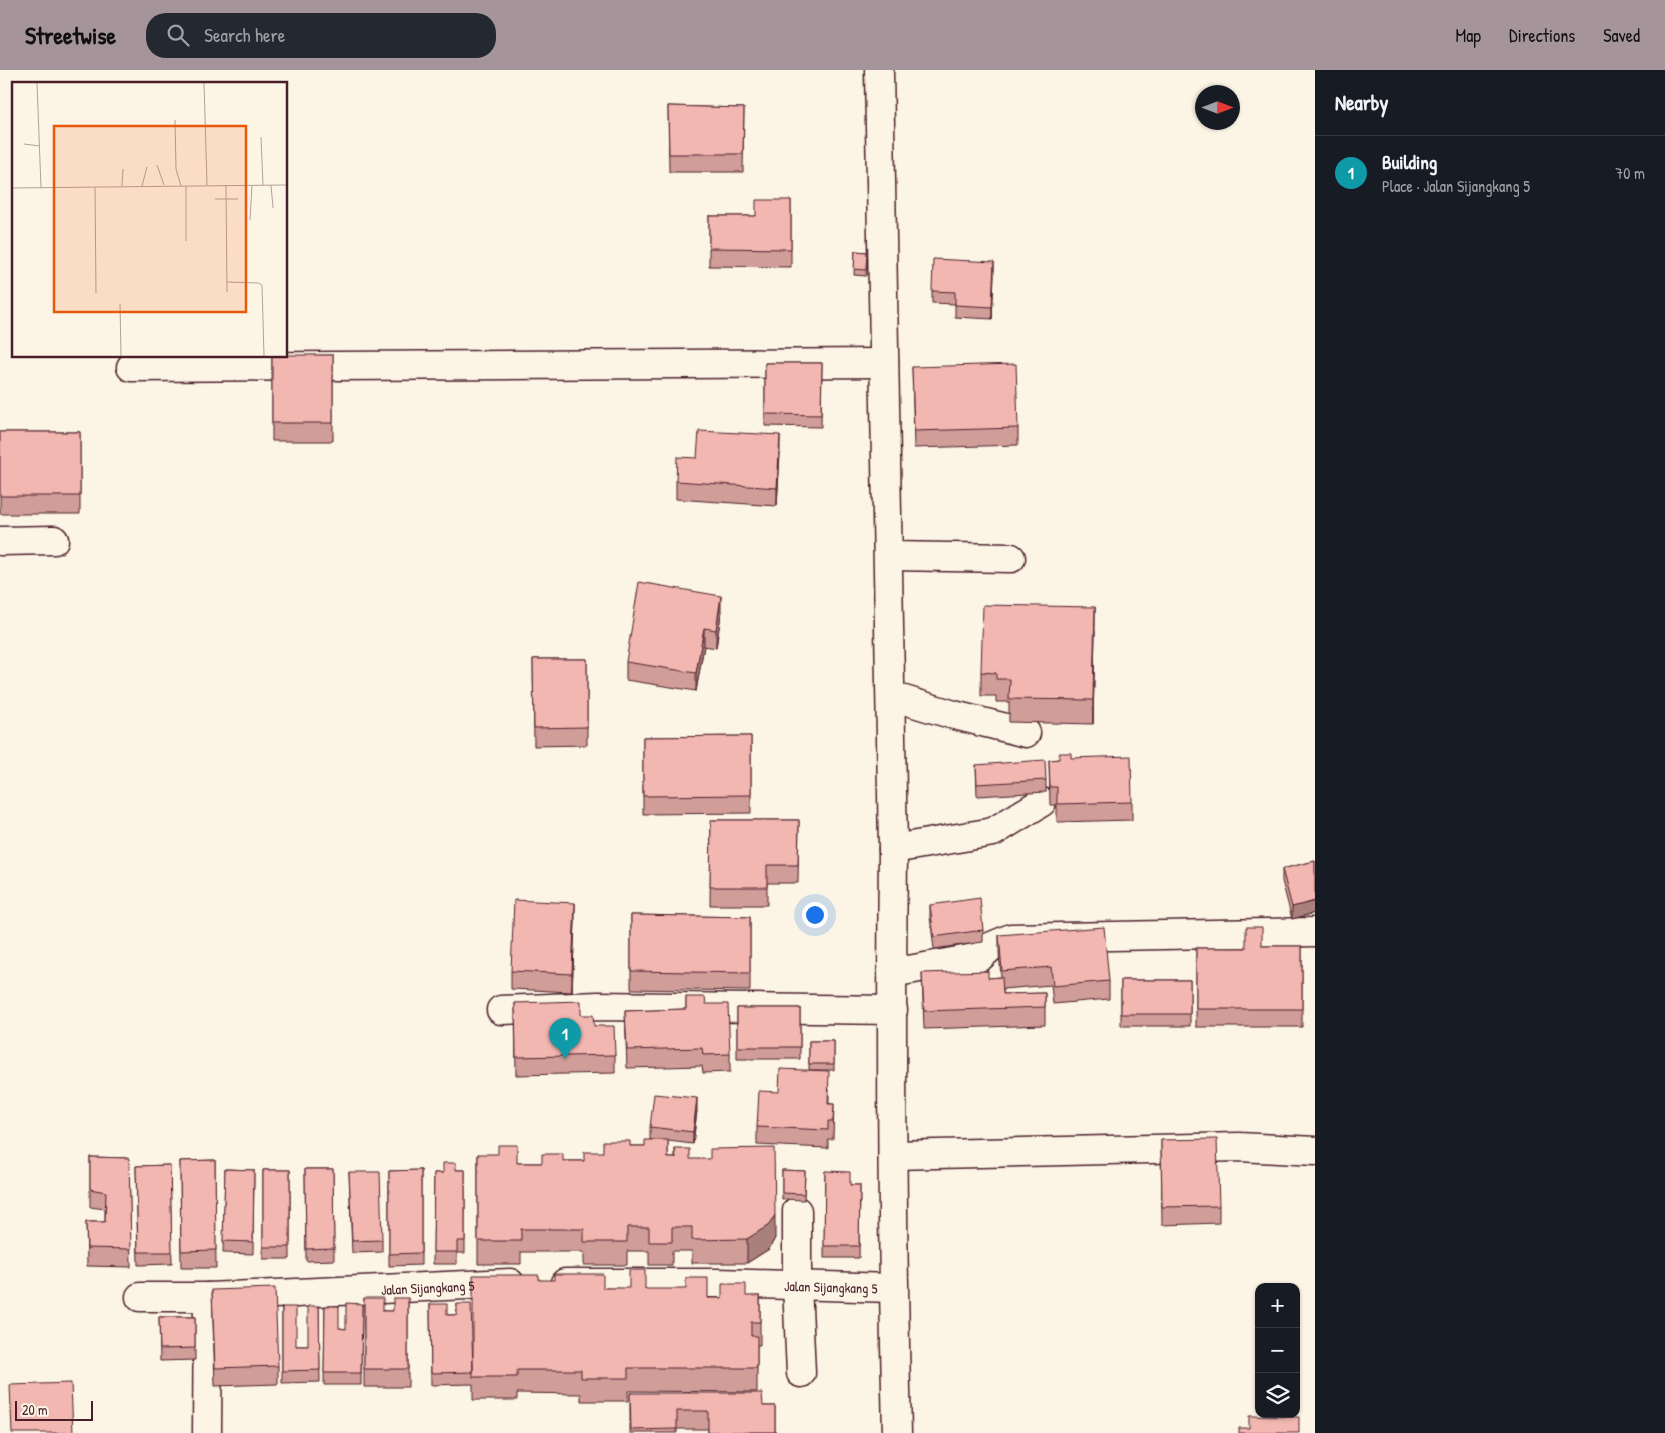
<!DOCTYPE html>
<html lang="en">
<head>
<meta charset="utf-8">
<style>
	body { margin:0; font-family:"Patrick Hand",sans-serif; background:#242831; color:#f1f3f6 }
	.controls { position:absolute; right:15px; bottom:15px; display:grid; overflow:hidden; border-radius:10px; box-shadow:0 1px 4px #0004 }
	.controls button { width:45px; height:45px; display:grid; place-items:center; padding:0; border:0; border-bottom:1px solid #363941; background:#171b24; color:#f1f3f6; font:25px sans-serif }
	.compass { position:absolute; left:1195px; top:15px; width:45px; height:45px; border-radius:50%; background:#171b24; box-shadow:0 1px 4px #0004; rotate:90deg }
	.scale { position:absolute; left:15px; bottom:12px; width:78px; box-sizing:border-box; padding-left:5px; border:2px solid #4a1f2b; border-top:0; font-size:14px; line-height:18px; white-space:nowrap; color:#4a1f2b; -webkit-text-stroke:4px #fcf5e5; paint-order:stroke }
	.you { position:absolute; left:814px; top:844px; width:18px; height:18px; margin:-12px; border:4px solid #fff; border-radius:50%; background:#1a73e8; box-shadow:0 0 0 8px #1a73e833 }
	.badge { display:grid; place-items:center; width:32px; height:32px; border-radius:50%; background:#a6949b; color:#fff; font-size:16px; font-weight:700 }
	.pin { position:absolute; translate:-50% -41px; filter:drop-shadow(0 1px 2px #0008) }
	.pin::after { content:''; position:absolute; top:26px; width:18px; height:15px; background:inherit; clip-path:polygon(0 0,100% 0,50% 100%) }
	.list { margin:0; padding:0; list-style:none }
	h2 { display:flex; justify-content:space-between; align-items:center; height:65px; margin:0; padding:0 20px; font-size:21px }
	h2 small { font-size:16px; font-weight:400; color:#9ea1a6 }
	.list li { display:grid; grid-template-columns:32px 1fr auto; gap:15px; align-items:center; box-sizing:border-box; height:75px; padding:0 20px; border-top:1px solid #363941 }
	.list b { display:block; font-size:19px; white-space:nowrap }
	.list p { margin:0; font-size:16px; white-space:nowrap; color:#9ea1a6 }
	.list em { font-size:16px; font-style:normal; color:#9ea1a6 }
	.icon { flex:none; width:28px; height:28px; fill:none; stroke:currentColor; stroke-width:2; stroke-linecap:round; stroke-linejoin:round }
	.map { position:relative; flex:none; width:1315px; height:1363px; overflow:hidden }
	header { display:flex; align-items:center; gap:30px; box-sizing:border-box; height:70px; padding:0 25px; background:#a6949b; color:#111 }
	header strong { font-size:24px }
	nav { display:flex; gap:28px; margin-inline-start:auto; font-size:18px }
	.search { width:350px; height:45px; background:#242831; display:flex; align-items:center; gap:12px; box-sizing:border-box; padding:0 18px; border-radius:20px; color:#9ea1a6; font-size:19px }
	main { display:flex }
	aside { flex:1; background:#171b24 }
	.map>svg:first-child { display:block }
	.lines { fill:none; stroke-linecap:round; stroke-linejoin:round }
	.minor-casing { stroke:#4a1f2b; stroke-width:31 }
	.minor { stroke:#fcf5e5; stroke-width:28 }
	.wall { fill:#d19d98; stroke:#4a1f2b }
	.shaded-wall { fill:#aa807c; stroke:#4a1f2b }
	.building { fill:#f3b7b1; stroke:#4a1f2b }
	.labels { text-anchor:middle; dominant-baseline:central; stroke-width:5; stroke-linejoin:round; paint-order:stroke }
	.street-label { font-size:14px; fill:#4a1f2b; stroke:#fcf5e5 }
	.inset-road { fill:none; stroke:#b59f9b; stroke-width:1 }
	.view { fill:#e8590c; fill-opacity:0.15; stroke:#e8590c; stroke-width:2.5 }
	.inset-edge { fill:none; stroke:#4a1f2b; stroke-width:2.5 }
</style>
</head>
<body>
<header>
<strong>Streetwise</strong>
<div class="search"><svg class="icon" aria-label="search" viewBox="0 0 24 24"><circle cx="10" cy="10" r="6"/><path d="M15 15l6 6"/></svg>Search here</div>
<nav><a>Map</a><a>Directions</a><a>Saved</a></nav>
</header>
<main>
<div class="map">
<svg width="1315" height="1363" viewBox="0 0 1315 1363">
	<rect width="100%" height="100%" fill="#fcf5e5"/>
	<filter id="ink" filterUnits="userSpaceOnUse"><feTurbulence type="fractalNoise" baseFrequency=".02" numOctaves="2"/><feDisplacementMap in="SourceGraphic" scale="10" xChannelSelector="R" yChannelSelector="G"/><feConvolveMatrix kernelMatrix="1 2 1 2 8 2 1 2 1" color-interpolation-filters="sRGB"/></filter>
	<g filter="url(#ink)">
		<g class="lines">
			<g class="minor-casing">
				<g id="minor">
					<path d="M879,0l14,779c-2,194 -1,389 4,584"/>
					<path d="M131,297l753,-4"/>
					<path d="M0,471l54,-1"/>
					<path d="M889,486l122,2"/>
					<path d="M891,626l63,19 72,18"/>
					<path d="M893,779l100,-17 49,-30"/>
					<path d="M892,903l88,-16 12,-11 19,-8 304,-6"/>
					<path d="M501,940l97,-4 295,4"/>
					<path d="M893,1085l346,-8 76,4"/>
					<path d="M797,1141v74l4,88"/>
					<path id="s1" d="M565,1213h152l176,5"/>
					<path id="s2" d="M140,1227h68l302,-14"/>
					<path d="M207,1363l1,-136"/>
				</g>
			</g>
			<use href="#minor" class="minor"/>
		</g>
		<path class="wall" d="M668,36l76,2 -1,64h-74z
			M791,130v67l-82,-1v-50h47z
			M855,181l12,1 -1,24 -12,-1z
			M994,204l-2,45 -37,-2v-13l-23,-1v-12z
			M333,285v86h-61v-85z
			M765,293h57l-1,64 -56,-1z
			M912,297l106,61v17l-104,3z
			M0,362h80v82h-80z
			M780,383l-3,53 -101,-7v-18l21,-23z
			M721,544l-5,34 -12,-2 -8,45 -70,-11v-18z
			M1095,561l-2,93 -84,-2v-20h-13v-6h-15v-24z
			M533,589h54v86l-53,1z
			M751,666v77l-108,1v-77z
			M1071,688l61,44v18l-75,2v-17h-7l-1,-45z
			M976,695l70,15v12l-69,4z
			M711,750h88l-1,63h-31v22h-57z
			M1315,791v52l-23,6 -10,-38v-12z
			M930,835l53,25v12l-49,7 -4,-32z
			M631,845l119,2v74l-119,-2z
			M575,851l-3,71 -61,-3v-18z
			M999,865l110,46v18l-56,5 -2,-19 -48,4v5l42,-1v32l-121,4 -2,-56 66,5 13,-1 -2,-24z
			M1262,876h40v81h-106v-79h50z
			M1121,910h69v46h-69z
			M686,927l20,7 24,50v18l-27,1 -1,-7 -75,2 -2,-57 61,-2z
			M515,933l66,12 13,11 21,29v18l-99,2z
			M737,938h63v51h-63z
			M809,971h25v29h-25z
			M829,1019v15h5l-1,35h-5v9l-71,-3v-18l22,-35z
			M697,1040l-4,34 -25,-3v17h7v-9l15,10 85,79 -6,11 -22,14h-55v-12h-20v14h-23v-14h-22v14h-43v-13h-63v12h-43v-110l39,9h25l21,-2h21l19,-9 27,-6h15l10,-6h-5v-13z
			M1161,1070l58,66v17l-57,2z
			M90,1087l39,1 2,109 -44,-1 -1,-44h19v-13l-15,-2z
			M215,1090l1,108h-35l-1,-107z
			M170,1095l2,99 -34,1 -2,-99z
			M225,1099l29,1 -1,84 -30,-1z
			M305,1099h28l1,91 -28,1z
			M263,1100h27v89h-27z
			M421,1100v95l-32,1v-95z
			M456,1100h9v83h-8v11h-24l1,-91h9z
			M782,1100l23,1 -1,29 -22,-1z
			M825,1101l25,14h10l-1,73h-35z
			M349,1102l33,68v12l-30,1z
			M539,1210l64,8 42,1 63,9 52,-2v49h-3v47l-129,-1v10h-47v-7l-64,-1v7h-44v-16l-42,1 -1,-81 17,11h10v-11l16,67z
			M212,1220l66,76v18l-63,2z
			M364,1228l19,13h10l15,-13v89h-44z
			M362,1234l-1,81h-37l1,-79 14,22 7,1z
			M319,1236l1,76 -38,1v-76l14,39h12z
			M159,1247h36v43l-35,1z
			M630,1323l133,13h12v27h-67v-4h-31v4h-47z"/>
		<path class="shaded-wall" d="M994,192v12l-2,45v-12z
			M780,365v18l-3,53v-18z
			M721,526v18l-5,34v-18z
			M1095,537v24l-2,93v-24z
			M704,558v18l-8,45v-18z
			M1315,831v12l-23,6v-12z
			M575,833v18l-3,71v-18z
			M697,1028v12l-4,34v-12z
			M775,1145v23l-6,11 -22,14v-24z"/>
		<path class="building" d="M668,36l76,2 -1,46h-74z
			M756,130h35v49l-82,-1v-32h47z
			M855,181l12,1 -1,18 -12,-1z
			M933,189l61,3 -2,45 -37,-2v-13l-23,-1z
			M286,285h47v68h-61v-67h14z
			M765,293h57l-1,52 -56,-1z
			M1016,294l2,64 -104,3 -2,-64z
			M699,361l81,4 -3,53 -101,-7 1,-24 20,1z
			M0,362h80v64h-80z
			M639,512l82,14 -5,34 -12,-2 -8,45 -70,-11z
			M983,535l112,2 -2,93 -84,-1 1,-20h-14v-6l-15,-1z
			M533,589h54v68l-53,1z
			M751,666v59l-108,1v-59z
			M1059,683h12v5l60,-2 1,46 -75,2v-17h-7l-1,-27 10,-1z
			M1045,690l1,20 -69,4 -1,-19z
			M711,750h88l-1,45h-31v22h-57z
			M1315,791v40l-23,6 -10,-38z
			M980,828l3,32 -49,7 -4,-32z
			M514,830l61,3 -3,71 -61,-3z
			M631,845l119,2v56l-119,-2z
			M1104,857l5,54 -56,5 -2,-19 -49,4 -3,-36z
			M1246,857h16v19h40v63h-106v-61h50z
			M988,901v7l14,-1 1,17 42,-1v14l-121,4 -2,-38z
			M1121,910h69v34h-69z
			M686,927h19l1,7h22l2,50 -27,1 -1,-7 -75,2 -2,-39 61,-2z
			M581,931v14h12l1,11h20l1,29 -99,2 -1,-54z
			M737,938h63v39h-63z
			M809,971h25v23h-25z
			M780,999l49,2 -1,33h6l-1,17h-5v9l-71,-3 2,-36 20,1z
			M654,1024l43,4 -4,34 -43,-5z
			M1217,1069l2,67 -57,1 -1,-67z
			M645,1070h23v18h8l-1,-9h15v10h20v-10l64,-1 1,67 -6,10 -22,14 -55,1v-13h-20v15h-23v-15h-22v15h-43v-13h-63v12h-43v-87h20v-9h19v18h25v-9h21v7h21v-9h19v-11h27v5h15z
			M90,1087l39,1 2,91 -44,-1 -1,-26h19l1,-30 -16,-3z
			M215,1090l1,90 -35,1 -1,-90z
			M443,1093h13v7h9v71h-8v11h-24l1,-79h9z
			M170,1095l2,87h-34l-2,-86z
			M225,1099l29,1 -1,72 -30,-1z
			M305,1099h28l1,79 -28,1z
			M263,1100h27v77h-27z
			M421,1100v83l-32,1v-83z
			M782,1100l23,1 -1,23 -22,-1z
			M825,1101l25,1v13h10l-1,61h-35z
			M349,1102h31l2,68 -30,1z
			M629,1200h16v19h41v-11h22v20h14v-14h24v12h14v26h-9v14h6v32h-129v10h-47v-8h-64v7h-44v-102h66v5h15v-6h49v14h26z
			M275,1218l3,78 -63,2 -3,-78z
			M364,1228h19v13h10v-13h15v71h-44z
			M346,1233l16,1 -1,69h-37l1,-67h14v22l7,1z
			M430,1234h17v11h10v-11h14l2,68 -42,1z
			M308,1236h11l1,64 -38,1v-64h14v39h12z
			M159,1247h36v31l-35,1z
			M71,1313l2,50h-61l-2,-48z
			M630,1323h132l1,13h12v26h-67v-21h-31v18l-46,1z
			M1249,1346l50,1v16h-60v-5h10z"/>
	</g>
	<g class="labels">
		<g class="street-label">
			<text stroke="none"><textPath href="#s1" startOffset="266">Jalan Sijangkang 5</textPath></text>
			<text stroke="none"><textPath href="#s2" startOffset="288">Jalan Sijangkang 5</textPath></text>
		</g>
	</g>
	<g transform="translate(12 12)">
		<rect width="275" height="275" fill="#fcf5e5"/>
		<path class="inset-road" d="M25,1l4,105M192,1l3,102M163,38l1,49 5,17M249,55l2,48M12,62l16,2M145,83l7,20M214,103l1,107M259,103l2,23M110,104l1,-17M130,104l5,-19M174,104v55M83,105l1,106M0,106l275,-3M203,117h23M238,138l2,-35M215,200l31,1 4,2 2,71M108,222l1,52"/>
		<path class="view" d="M42,44h192v186h-192z"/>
		<rect width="275" height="275" class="inset-edge"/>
	</g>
</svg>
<div class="controls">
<button>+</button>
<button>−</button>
<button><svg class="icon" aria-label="layers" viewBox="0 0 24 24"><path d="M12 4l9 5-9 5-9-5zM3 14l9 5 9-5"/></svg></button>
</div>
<svg class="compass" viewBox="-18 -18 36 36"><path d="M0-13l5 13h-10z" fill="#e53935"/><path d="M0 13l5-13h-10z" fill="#9ea1a6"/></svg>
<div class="scale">20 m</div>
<div class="you"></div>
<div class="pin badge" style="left:565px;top:989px;background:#0f9aa8">1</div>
</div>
<aside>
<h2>Nearby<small></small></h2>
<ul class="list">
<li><span class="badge" style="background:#0f9aa8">1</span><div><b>Building</b><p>Place · Jalan Sijangkang 5</p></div><em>70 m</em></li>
</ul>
</aside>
</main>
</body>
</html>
